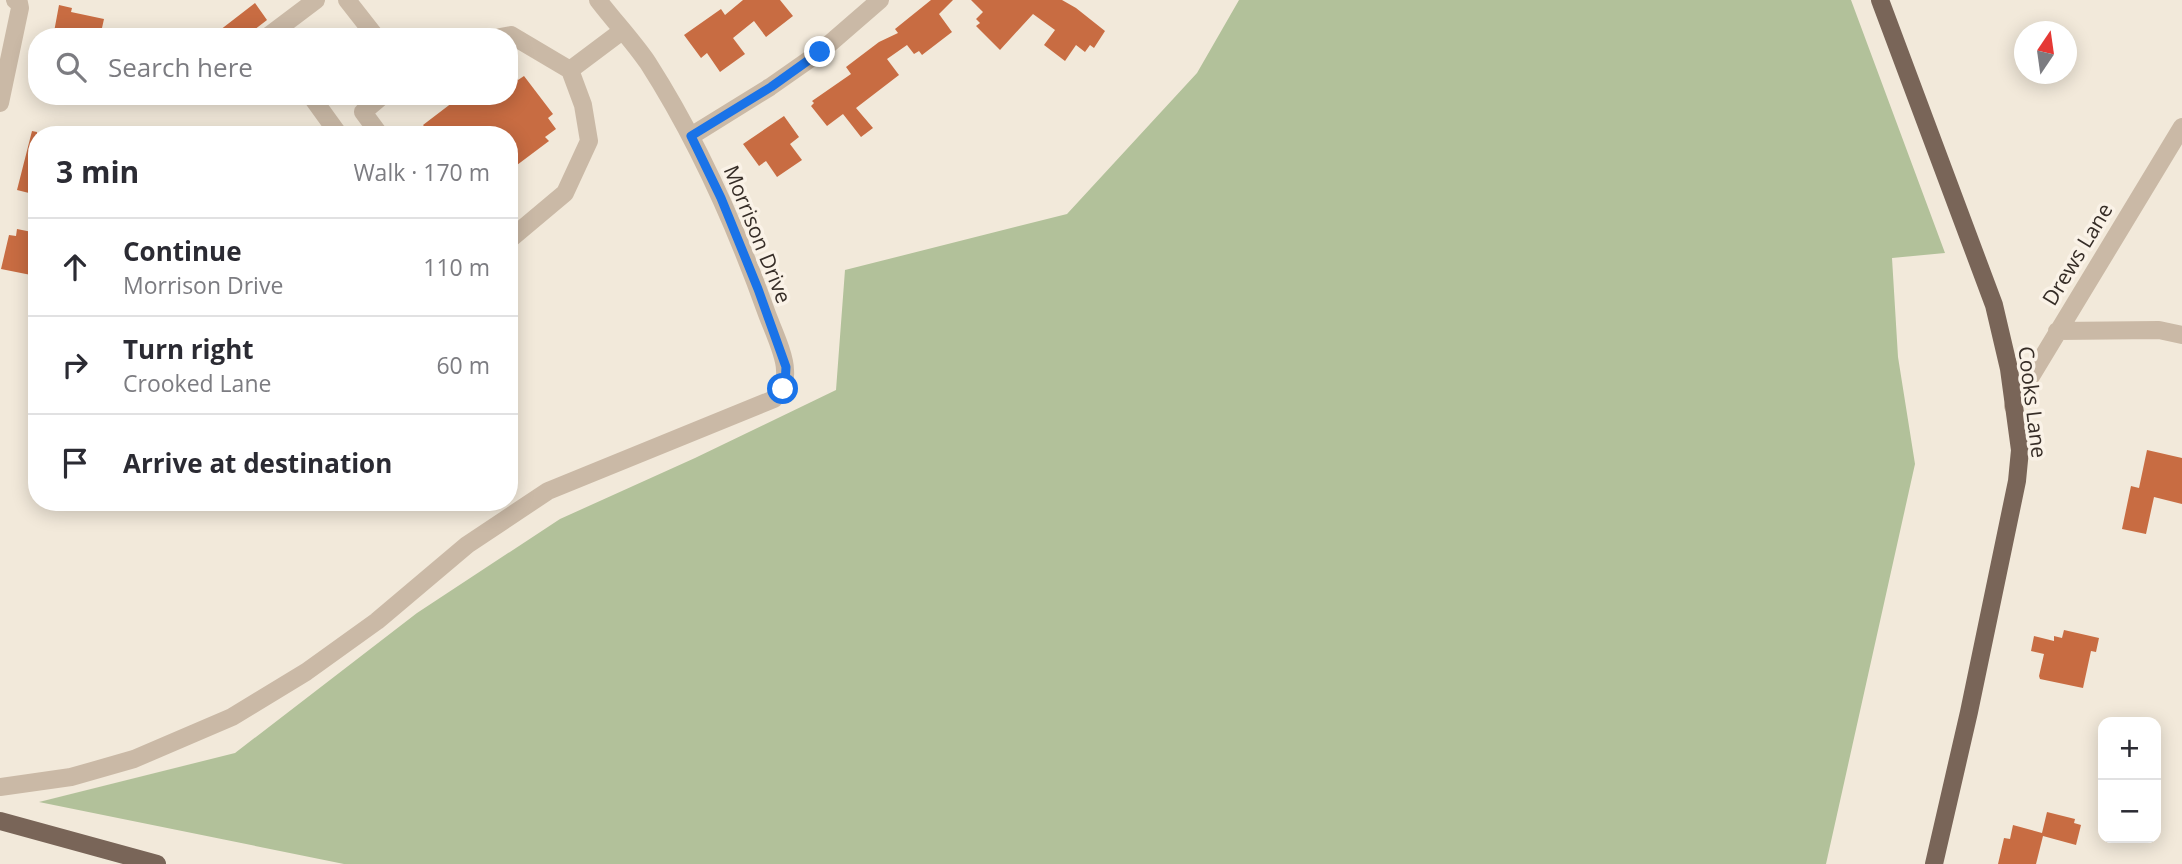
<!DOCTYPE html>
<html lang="en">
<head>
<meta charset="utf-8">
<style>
	body { margin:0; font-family:"Open Sans",sans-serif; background:#f7f7f7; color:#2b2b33 }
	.controls { position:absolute; right:21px; bottom:21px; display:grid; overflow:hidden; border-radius:14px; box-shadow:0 4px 18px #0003 }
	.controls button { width:63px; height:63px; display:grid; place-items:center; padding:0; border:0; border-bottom:2px solid #e1e1e2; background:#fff; color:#2b2b33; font:35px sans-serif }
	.compass { position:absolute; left:2014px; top:21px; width:63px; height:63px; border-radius:50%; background:#fff; box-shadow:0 4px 18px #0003; rotate:13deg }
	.stop { position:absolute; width:21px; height:21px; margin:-16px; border:5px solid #1a73e8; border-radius:50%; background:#fff }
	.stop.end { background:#1a73e8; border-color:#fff; box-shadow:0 2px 7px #0008 }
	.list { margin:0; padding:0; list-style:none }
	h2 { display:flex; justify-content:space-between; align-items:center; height:91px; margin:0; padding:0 28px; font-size:30px }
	h2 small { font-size:23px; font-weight:400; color:#7c7c81 }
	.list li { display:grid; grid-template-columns:46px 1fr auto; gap:21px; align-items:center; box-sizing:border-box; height:98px; padding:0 28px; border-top:2px solid #e1e1e2 }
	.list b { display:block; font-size:26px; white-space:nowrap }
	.list p { margin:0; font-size:23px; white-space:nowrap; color:#7c7c81 }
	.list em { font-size:23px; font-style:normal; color:#7c7c81 }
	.icon { flex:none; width:38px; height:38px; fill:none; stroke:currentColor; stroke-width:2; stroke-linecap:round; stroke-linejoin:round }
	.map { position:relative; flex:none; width:2182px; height:864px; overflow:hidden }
	.search { position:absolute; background:#fff; box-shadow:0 4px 18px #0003; left:28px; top:28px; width:490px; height:77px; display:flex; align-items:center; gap:18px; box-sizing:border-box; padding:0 24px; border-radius:28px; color:#7c7c81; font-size:26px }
	.panel { position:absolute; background:#fff; box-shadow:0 4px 18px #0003; left:28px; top:126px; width:490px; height:385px; border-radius:28px }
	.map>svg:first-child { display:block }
	.green { fill:#b2c19a }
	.building { fill:#c86c42 }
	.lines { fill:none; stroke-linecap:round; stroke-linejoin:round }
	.minor { stroke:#cab9a6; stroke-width:18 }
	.major { stroke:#796558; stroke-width:18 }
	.route { stroke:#1a73e8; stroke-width:9 }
	.labels { text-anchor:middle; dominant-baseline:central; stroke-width:7; stroke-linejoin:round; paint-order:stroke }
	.street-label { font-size:21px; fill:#362d27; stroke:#faf2e7 }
</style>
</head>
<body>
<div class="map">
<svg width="2182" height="864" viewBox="0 0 2182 864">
	<rect width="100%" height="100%" fill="#f2e9da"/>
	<path class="green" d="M1239,0h612l94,253 -53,5 6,99 17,107 -89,400h-1482l-305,-62 196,-49 182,-140 143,-94 135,-61 141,-68 9,-120 222,-56 130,-141z"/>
	<path class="building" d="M743,0h37l13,16 -27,21 -12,-16 -21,17 12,16 -25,18 -13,-19 -6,5 -17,-23 37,-26 4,6z
		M931,0h22l-14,14 13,18 -30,23 -3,-4 -5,3 -7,-9 -20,14 12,16 -43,33 17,20 -12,9 -18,-23 -16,12 -16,-20 3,-3 -2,-2 39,-27 -5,-7 33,-25 19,-9 -3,-4z
		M971,0h91l14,8 29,23 -11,17 -4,-3 -5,7 -9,-7 -11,16 -21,-16 11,-15 -22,-16 -33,36 -24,-24 4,-3 -4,-4 7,-7z
		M255,3l12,17 -22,17h-34z
		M59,5l13,3 -1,4 33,7 -4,18h-42l1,-4 -5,-1z
		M509,68l9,12 6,-4 29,38 -5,4 8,11 -11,8 4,4 -40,30v-36h-78l-8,-10 38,-29h48z
		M784,116l15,21 -9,7 12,16 -25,17 -11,-16 -7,5 -16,-22z
		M32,131l5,1v63l-20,-5z
		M17,229l20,4v31l-4,-1 -2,12 -30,-6 8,-34 7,1z
		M2147,450l35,8v46l-28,-7 -8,37 -24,-5 9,-43 8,2z
		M2064,630l35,8 -3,14 -5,-1 -8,37 -43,-9 -1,-3 5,-22 -13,-3 3,-15 20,5v-5l8,2z
		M2047,812l28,7 -1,4 7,2 -5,20 -33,-9 -7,28h-38l6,-26 6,1 3,-14 29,8z"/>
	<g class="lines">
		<path class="minor" d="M347,0l29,37
			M267,37l49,-37
			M500,37l11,-2 59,35 52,-39
			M311,96l26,36
			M0,103l20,-95 -1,-5 -4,-3
			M380,135l-17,-23 19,-16
			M691,136l79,-49 50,-35 60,-52
			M509,240l56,-47 24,-52 -6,-36 -13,-35
			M2057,331l102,-1 23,5
			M2013,406l169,-279
			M0,787l71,-10 63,-18 98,-42 74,-45 71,-51 90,-76 81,-54 226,-92c9,-10 12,-16 11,-29 0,-15 -12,-40 -18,-56 -31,-87 -69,-173 -119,-251 -15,-22 -34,-42 -50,-63"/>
		<path class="major" d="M1880,0l114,305 15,64 11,81 -3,31 -48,231 -35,152
			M0,821l157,43"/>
	</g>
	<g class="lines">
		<path class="route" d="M783,389l2,-4 1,-18 -28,-78 -37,-91 -30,-62 80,-49 49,-35"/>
	</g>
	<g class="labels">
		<g class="street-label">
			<text transform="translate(758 234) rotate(68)">Morrison Drive</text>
			<text transform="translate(2077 254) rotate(-59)">Drews Lane</text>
			<text transform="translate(2033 402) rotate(83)">Cooks Lane</text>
		</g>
	</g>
</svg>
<div class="controls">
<button>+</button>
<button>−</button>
</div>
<svg class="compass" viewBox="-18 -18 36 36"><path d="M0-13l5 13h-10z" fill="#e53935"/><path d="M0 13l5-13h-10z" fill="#7c7c81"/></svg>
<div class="stop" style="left:783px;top:389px"></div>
<div class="stop end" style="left:820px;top:52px"></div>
<div class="search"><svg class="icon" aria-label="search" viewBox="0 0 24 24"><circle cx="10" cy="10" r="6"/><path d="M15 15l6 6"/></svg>Search here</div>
<section class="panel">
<h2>3 min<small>Walk · 170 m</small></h2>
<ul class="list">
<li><svg class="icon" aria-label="ahead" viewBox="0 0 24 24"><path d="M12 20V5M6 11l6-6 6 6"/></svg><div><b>Continue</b><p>Morrison Drive</p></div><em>110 m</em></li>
<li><svg class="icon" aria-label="right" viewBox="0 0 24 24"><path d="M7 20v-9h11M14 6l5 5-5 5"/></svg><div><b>Turn right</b><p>Crooked Lane</p></div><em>60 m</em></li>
<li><svg class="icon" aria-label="arrive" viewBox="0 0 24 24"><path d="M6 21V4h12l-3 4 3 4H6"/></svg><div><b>Arrive at destination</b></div></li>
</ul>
</section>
</div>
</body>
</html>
